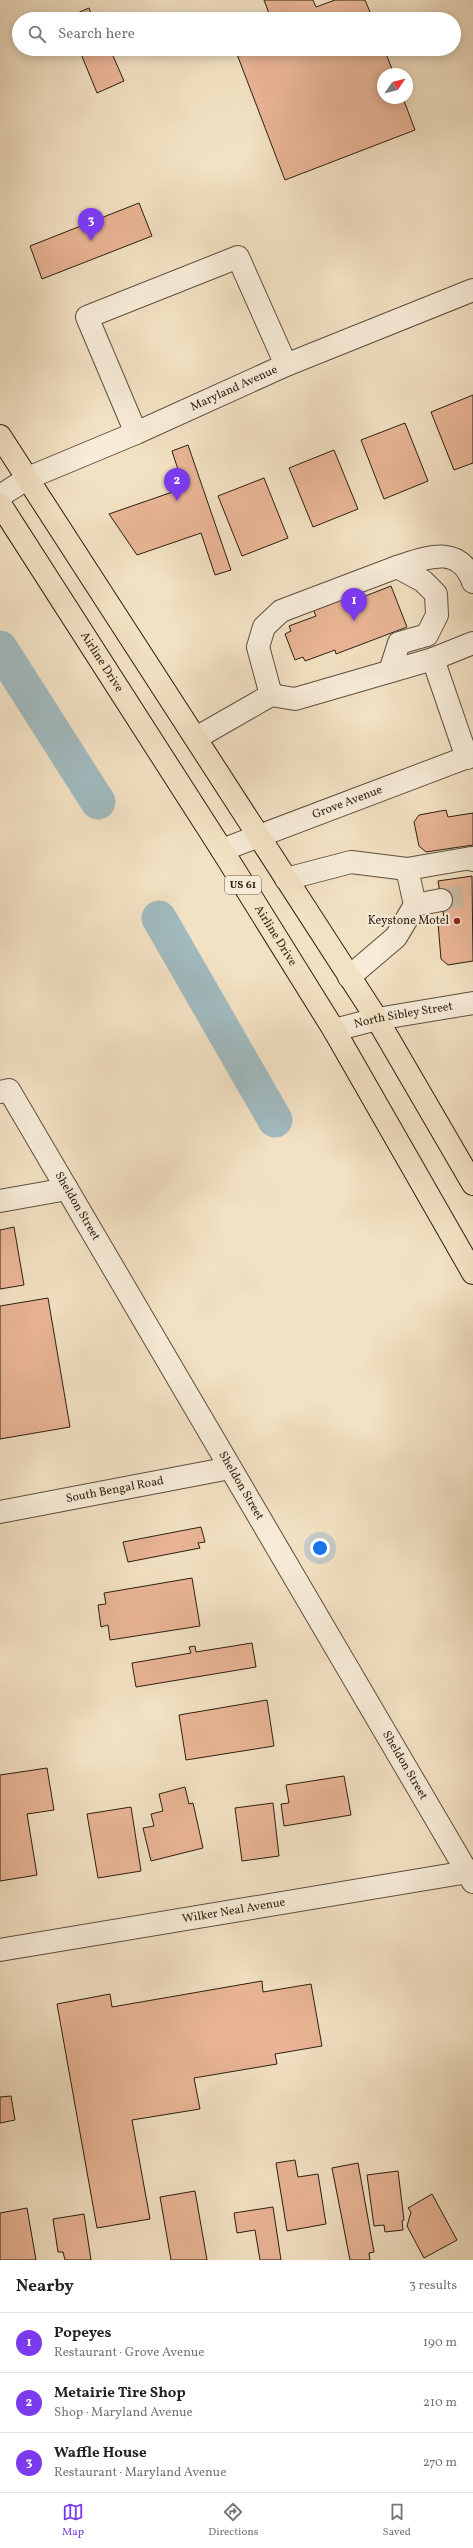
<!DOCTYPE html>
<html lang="en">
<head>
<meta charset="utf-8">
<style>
	body { margin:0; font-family:Vollkorn,serif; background:#f6f6f6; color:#222 }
	.compass { position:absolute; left:377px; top:68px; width:36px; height:36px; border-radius:50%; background:#fff; box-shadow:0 2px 10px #0003; rotate:55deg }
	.you { position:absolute; left:320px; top:1548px; width:14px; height:14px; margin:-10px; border:3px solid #fff; border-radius:50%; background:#1a73e8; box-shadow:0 0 0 6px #1a73e833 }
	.badge { display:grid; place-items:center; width:26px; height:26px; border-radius:50%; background:#7c3aed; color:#fff; font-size:13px; font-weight:700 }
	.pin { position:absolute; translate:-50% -33px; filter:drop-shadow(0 1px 2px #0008) }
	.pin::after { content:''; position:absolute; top:21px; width:14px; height:12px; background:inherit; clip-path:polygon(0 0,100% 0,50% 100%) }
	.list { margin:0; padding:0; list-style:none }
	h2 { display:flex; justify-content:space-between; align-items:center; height:52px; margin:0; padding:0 16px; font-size:17px }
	h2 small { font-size:13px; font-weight:400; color:#767676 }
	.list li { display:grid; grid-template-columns:26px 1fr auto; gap:12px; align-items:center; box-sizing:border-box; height:60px; padding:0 16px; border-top:1px solid #e0e0e0 }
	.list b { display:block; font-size:15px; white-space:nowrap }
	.list p { margin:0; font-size:13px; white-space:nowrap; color:#767676 }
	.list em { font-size:13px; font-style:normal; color:#767676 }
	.icon { flex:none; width:22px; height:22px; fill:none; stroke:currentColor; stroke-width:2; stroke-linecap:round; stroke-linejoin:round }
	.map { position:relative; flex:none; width:473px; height:2260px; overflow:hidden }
	.search { position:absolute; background:#fff; box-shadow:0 2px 10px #0003; left:12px; right:12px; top:12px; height:44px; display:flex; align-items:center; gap:10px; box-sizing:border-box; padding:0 14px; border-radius:22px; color:#767676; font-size:15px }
	.sheet { height:232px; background:#fff }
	nav { display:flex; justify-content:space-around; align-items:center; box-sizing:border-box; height:56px; border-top:1px solid #e0e0e0; background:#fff; font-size:11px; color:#767676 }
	nav a { display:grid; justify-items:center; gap:2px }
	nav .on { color:#7c3aed }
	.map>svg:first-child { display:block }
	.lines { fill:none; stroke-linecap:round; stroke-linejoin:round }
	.canal { stroke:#a1babf; stroke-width:35 }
	.building { fill:#e9b596; stroke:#2c1e11 }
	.minor-tunnel { stroke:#caba9f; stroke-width:22; stroke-dasharray:22 11; stroke-linecap:butt }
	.minor-casing { stroke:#5e4f3e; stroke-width:24 }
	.highway-casing { stroke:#2c1e11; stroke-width:24 }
	.minor { stroke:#f7ecd8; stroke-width:22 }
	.highway { stroke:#f2e1c3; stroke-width:22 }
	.poi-dot { fill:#8f2418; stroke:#f7ecd8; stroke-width:1.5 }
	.labels { text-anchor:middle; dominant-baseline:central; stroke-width:4; stroke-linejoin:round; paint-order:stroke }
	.shield { fill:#f7ecd8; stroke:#695c4d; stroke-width:1 }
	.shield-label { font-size:11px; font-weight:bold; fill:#2c1e11 }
	.street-label { font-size:12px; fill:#2c1e11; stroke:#f7ecd8 }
	.poi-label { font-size:12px; fill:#2c1e11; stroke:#f7ecd8; text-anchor:end }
</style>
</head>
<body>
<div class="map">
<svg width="473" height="2260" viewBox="0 0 473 2260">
	<rect width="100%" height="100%" fill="#f2e1c3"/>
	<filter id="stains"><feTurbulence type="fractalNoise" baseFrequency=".005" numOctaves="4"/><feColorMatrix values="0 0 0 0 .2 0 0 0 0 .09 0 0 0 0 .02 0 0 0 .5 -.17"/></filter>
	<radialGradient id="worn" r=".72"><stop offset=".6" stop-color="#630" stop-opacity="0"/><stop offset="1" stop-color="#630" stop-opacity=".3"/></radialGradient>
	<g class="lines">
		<path class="canal" d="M0,648l98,154
			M159,918l116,202"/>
	</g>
	<path class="building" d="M264,0h49l3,7 19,-7h30l8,19h-102z
		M89,8l4,11h-24l-1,-2z
		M79,49h31l14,32 -27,12z
		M235,49h149l10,25h-11v24h20l12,32 -130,50z
		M139,203l13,33 -110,43 -12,-33z
		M473,395v68l-19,7 -23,-58z
		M405,423l23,58 -44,18 -23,-59z
		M188,445l43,125 -16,5 -14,-42 -64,22 -28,-41 75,-26 -12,-37z
		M334,450l24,59 -45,18 -24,-59z
		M264,478l24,60 -46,18 -24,-60z
		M391,586l16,41 -71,27 -1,-4 -30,11 -2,-4 -8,3 -10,-26 6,-3 -2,-5 27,-10 -3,-7 30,-11 2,6z
		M446,810l2,7 25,-4v32l-47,7 -7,-6 -5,-24 5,-7z
		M472,876l1,85 -25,4 -7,-6 -3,-36 6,-5 -6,-37z
		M14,1227l10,58 -24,4v-59z
		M48,1298l22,129 -70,12v-133z
		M201,1527l4,15 -7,1 2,5 -72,14 -5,-20z
		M192,1578l8,48 -90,14 -2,-15 -7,2 -3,-22 8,-1 -2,-11z
		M252,1643l4,24 -120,20 -4,-24 59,-10 -2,-6 6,-1 1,6z
		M267,1700l7,46 -88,14 -7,-45z
		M47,1768l7,42 -27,4 10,61 -37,6v-106z
		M344,1776l7,39 -67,11 -3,-22 8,-1 -3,-18z
		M185,1787l4,17 4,-1 10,45 -52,13 -8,-33 11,-2 -3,-12 12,-3 -4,-17z
		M273,1803l6,53 -37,5 -7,-53z
		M131,1807l10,64 -43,7 -11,-64z
		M262,1981l1,11 48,-8 11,62 -47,8 2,10 -83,14 6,31 -68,11 18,99 -53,9 -40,-224 53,-10 2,13z
		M11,2096l4,24 -15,3v-26z
		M295,2160l3,17 20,-3 8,50 -39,7 -11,-68z
		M358,2163l16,89 -5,1 1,7h-20l-18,-92z
		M398,2171l6,49 -2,1 1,9 -18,2 -1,-7 -10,1 -7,-51z
		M195,2191l12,69h-36l-11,-63z
		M432,2194l25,46 -33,18 -17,-32 4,-14 -3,-4z
		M273,2207l8,53h-21l-5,-30 -18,3 -3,-20z
		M27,2208l9,52h-36v-47z
		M84,2214l7,46h-26l-2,-8h-5l-5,-33z"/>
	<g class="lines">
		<path class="minor-tunnel" d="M441,900l32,-6"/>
		<g class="minor-casing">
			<g id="minor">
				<path d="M136,433l-49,-116 151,-60 48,108"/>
				<path id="s1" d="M0,496l28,-18 108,-45 150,-68 187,-75"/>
				<path d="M397,567c29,-9 62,-24 76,15"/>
				<path d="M271,695l-13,-48 6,-20 17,-16 116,-44 26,14 13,13 1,21 -10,20 -28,8 -9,28"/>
				<path d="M196,738l75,-43 24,4 138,-40"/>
				<path d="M467,758l-34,-99 40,-16"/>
				<path id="s2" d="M222,850l251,-95"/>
				<path d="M407,869l8,36"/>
				<path d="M286,879l65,-17 56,7 64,-11 2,2"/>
				<path d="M349,977l47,-40 19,-32 26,-5"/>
				<path id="s3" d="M334,1030l43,-11 96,-16"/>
				<path id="s4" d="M0,1092l9,-2 464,792"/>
				<path d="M0,1201l67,-12"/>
				<path id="s5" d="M0,1512l230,-44"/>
				<path id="s6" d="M0,1950l473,-79"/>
			</g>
		</g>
		<g class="highway-casing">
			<g id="highway">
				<path d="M0,436l377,583 96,165"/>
				<path id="s7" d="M0,504l222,346 112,180 139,243"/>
			</g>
		</g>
		<use href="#minor" class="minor"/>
		<use href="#highway" class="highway"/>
	</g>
	<circle class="poi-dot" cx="457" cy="921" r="4"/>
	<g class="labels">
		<rect class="shield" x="225" y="876" width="36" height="18" rx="3"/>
		<g class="shield-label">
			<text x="243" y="885">US 61</text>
		</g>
		<g class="street-label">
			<text stroke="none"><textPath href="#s1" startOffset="258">Maryland Avenue</textPath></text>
			<text stroke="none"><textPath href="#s7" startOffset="188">Airline Drive</textPath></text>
			<text stroke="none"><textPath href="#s2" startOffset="134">Grove Avenue</textPath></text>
			<text stroke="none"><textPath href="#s7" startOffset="512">Airline Drive</textPath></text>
			<text stroke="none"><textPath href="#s3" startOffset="71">North Sibley Street</textPath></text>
			<text stroke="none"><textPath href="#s4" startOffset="144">Sheldon Street</textPath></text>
			<text stroke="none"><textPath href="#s4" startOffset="468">Sheldon Street</textPath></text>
			<text stroke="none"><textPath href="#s5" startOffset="117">South Bengal Road</textPath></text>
			<text stroke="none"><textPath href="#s4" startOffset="792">Sheldon Street</textPath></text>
			<text stroke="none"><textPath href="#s6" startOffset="237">Wilker Neal Avenue</textPath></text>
		</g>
		<g class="poi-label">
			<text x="449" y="921">Keystone Motel</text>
		</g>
	</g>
	<rect width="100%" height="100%" filter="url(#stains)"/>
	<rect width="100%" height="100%" fill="url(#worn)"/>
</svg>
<svg class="compass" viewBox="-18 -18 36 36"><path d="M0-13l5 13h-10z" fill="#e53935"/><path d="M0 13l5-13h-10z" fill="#767676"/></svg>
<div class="you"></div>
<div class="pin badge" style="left:354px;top:621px">1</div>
<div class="pin badge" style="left:177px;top:501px">2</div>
<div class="pin badge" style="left:91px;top:241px">3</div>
<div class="search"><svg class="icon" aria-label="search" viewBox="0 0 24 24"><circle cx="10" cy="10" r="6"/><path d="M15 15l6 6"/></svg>Search here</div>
</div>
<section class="sheet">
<h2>Nearby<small>3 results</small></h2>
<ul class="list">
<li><span class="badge">1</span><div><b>Popeyes</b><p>Restaurant · Grove Avenue</p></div><em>190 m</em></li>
<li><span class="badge">2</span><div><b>Metairie Tire Shop</b><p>Shop · Maryland Avenue</p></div><em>210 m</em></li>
<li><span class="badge">3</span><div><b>Waffle House</b><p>Restaurant · Maryland Avenue</p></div><em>270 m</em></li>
</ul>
</section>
<nav>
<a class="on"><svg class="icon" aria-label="map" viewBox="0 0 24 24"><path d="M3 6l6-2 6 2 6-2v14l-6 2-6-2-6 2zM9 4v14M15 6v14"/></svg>Map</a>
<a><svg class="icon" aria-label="directions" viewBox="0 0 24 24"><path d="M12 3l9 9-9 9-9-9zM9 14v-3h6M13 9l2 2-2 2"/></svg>Directions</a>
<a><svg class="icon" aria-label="saved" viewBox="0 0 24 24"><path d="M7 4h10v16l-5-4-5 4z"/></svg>Saved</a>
</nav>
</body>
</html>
